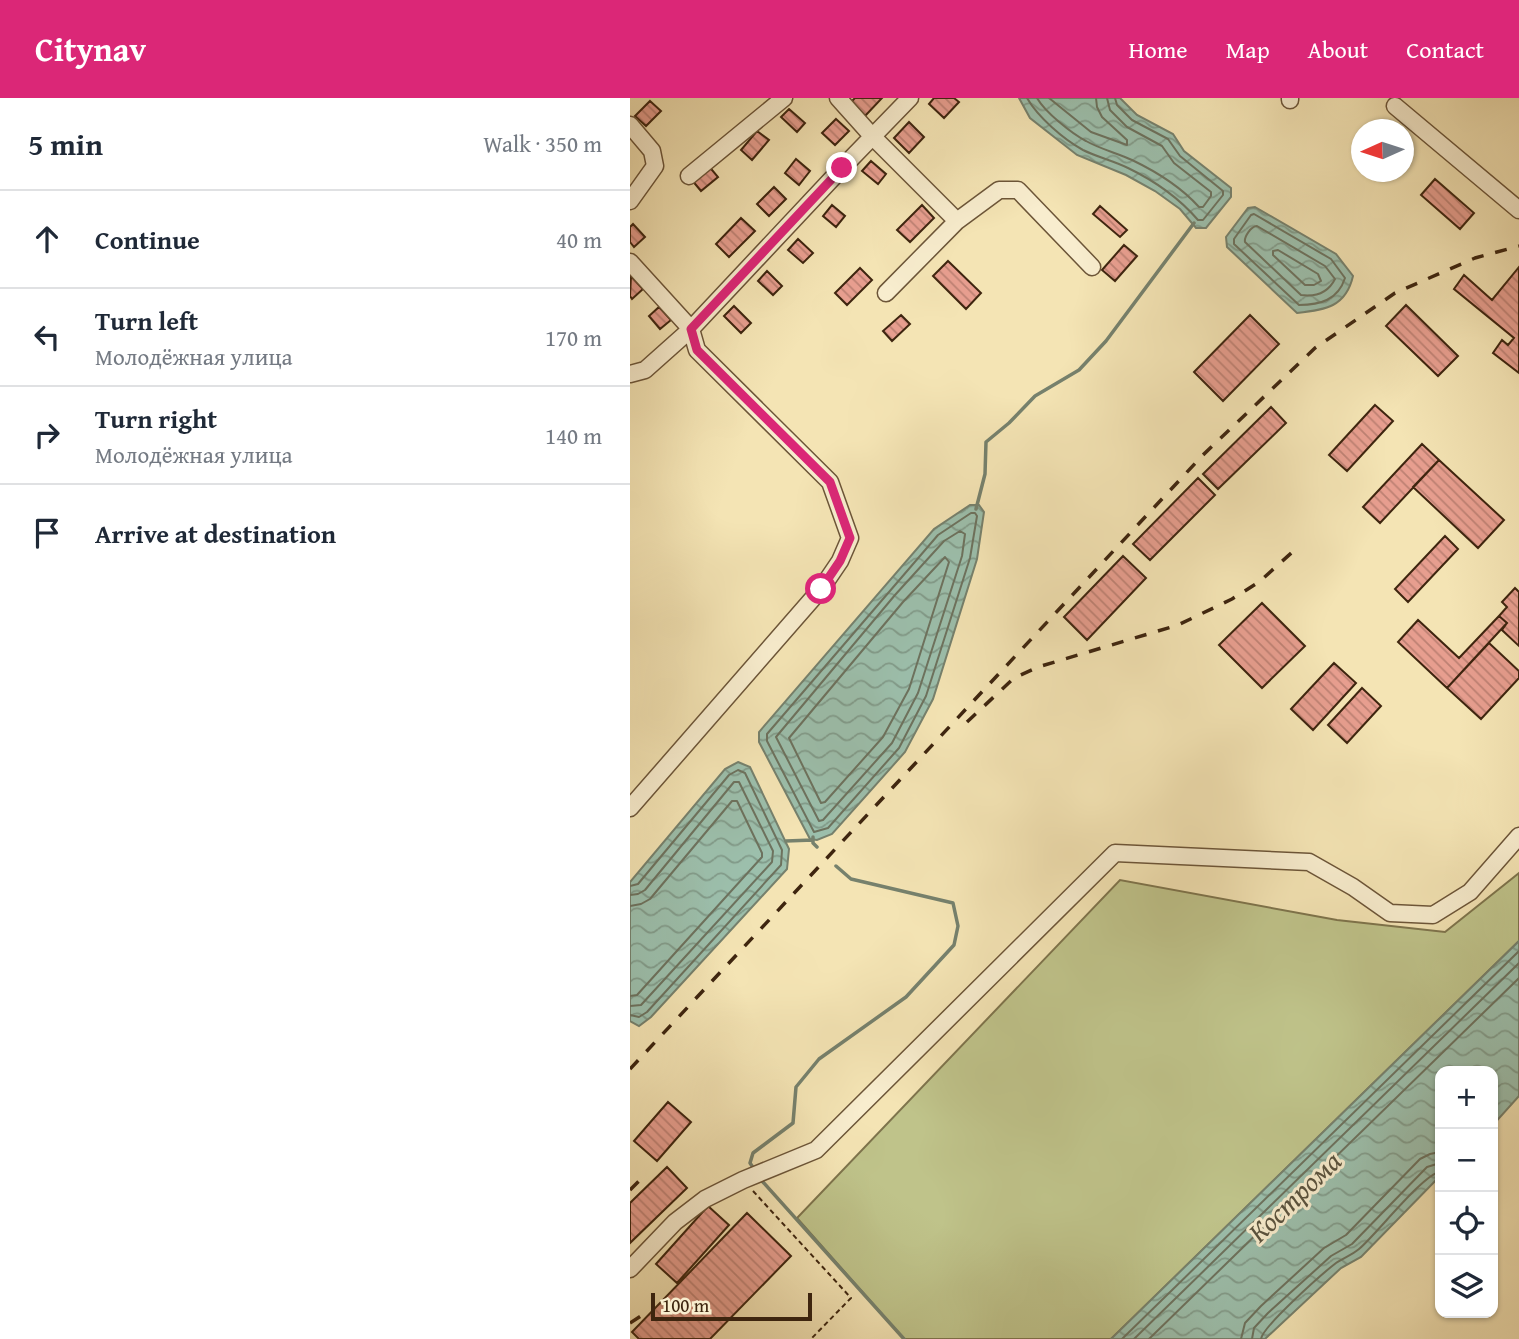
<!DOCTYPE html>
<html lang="en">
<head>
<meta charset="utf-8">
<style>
	body { margin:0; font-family:"Gentium Book Plus",serif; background:#f2f2f3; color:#1f2937 }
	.controls { position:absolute; right:21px; bottom:21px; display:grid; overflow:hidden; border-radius:14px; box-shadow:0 2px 5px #0004 }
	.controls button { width:63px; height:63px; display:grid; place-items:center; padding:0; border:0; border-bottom:2px solid #e0e1e3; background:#fff; color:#1f2937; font:35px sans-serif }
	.compass { position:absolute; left:721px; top:21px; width:63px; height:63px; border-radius:50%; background:#fff; box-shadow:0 2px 5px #0004; rotate:267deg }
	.scale { position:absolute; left:21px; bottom:18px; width:161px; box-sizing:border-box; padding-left:7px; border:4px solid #3e250f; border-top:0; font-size:19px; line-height:24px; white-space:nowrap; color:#3e250f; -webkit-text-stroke:5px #f8edce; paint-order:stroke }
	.stop { position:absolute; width:21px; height:21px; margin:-16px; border:5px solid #db2777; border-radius:50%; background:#fff }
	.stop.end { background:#db2777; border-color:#fff; box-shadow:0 2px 7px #0008 }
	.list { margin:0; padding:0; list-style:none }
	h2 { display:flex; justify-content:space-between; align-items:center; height:91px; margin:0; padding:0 28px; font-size:30px }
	h2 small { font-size:23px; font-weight:400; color:#747a83 }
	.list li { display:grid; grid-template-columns:46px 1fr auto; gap:21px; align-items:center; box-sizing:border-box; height:98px; padding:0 28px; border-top:2px solid #e0e1e3 }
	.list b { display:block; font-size:26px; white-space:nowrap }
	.list p { margin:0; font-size:23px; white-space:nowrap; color:#747a83 }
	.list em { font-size:23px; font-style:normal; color:#747a83 }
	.icon { flex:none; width:38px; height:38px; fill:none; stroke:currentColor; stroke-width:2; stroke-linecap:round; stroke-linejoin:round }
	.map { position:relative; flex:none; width:889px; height:1241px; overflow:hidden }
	header { display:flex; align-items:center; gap:42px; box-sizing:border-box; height:98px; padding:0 35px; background:#db2777; color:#fff }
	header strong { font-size:33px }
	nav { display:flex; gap:38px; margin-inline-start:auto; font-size:24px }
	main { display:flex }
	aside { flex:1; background:#fff }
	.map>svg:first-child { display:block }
	.grass { fill:#bfc38a; stroke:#7e744c; stroke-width:2 }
	.water { fill:url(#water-waves); stroke:#76816d; stroke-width:2 }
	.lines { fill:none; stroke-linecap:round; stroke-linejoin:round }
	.shore { stroke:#6d725e; stroke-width:2 }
	.stream { stroke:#76816d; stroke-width:3.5 }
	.building { fill:url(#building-back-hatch); stroke:#3e250f; stroke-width:2 }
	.minor-casing { stroke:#6c5538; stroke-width:19 }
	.path { stroke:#3e250f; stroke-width:2; stroke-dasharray:5 3.5; stroke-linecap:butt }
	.minor { stroke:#f8edce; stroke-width:16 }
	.rail { stroke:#3e250f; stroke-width:3.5; stroke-dasharray:12 12; stroke-linecap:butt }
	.route { stroke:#db2777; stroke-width:9 }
	.labels { text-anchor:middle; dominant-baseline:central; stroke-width:6; stroke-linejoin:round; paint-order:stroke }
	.water-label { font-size:28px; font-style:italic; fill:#5a533e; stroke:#f8edce }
</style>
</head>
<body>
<header>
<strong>Citynav</strong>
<nav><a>Home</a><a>Map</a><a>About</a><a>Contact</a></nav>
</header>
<main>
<aside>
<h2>5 min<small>Walk · 350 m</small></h2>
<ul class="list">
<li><svg class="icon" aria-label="ahead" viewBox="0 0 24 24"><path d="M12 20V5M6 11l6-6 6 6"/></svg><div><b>Continue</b></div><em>40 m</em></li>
<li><svg class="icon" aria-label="left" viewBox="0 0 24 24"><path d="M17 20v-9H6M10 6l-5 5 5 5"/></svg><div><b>Turn left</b><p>Молодёжная улица</p></div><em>170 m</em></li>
<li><svg class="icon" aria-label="right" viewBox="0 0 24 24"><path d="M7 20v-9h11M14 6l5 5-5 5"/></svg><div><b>Turn right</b><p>Молодёжная улица</p></div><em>140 m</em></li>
<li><svg class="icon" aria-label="arrive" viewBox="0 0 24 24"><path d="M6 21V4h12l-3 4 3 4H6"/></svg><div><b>Arrive at destination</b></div></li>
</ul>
</aside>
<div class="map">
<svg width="889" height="1241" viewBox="0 0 889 1241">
	<defs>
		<pattern id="water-waves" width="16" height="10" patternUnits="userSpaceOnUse" patternTransform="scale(1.75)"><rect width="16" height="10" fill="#9cbfac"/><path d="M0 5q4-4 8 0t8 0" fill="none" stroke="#819b8a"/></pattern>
		<pattern id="building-back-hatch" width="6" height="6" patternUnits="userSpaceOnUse" patternTransform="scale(1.75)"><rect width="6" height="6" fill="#e79e8f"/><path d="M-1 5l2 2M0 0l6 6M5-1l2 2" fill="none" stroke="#bd8173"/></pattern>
	</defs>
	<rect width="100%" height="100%" fill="#f4e4b4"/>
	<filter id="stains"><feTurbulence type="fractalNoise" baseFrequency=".00286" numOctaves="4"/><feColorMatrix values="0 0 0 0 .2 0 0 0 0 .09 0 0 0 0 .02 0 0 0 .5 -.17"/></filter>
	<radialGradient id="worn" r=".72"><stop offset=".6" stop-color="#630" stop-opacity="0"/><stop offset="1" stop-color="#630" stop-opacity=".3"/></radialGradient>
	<path class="grass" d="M889,775v68l-408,398h-207l-107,-121 323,-338 217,40 108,12z"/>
	<path class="water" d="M389,0h101l17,17 36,19 11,17 47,37v9l-25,31h-10l-16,-19 -25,-18 -29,-16 -49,-20 -47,-37z
		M625,109l81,47 17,22c-7,31 -28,34 -56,37l-70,-66 -1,-10 22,-29z
		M340,407h9l5,7 -7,47 -44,140 -28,53 -73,82 -15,6 -7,-1 -51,-97v-10l175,-203z
		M108,664l12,5 39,82 -2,20 -136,148 -12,9 -9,-5v-139l95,-113z
		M889,843v155l-26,29v-54h-53v105l-79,81 -20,11 -76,71h-154z"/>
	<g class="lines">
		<path class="shore" d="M397,0c11,19 36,41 56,52 14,7 31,11 45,18 27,13 51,30 70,52h5l20,-25v-4l-43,-35 -12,-17 -36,-19 -15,-15 -2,-7
			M407,0c8,14 34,35 49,43 14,8 31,12 46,19 23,11 49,27 67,47h4l8,-11v-4l-37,-29 -12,-17 -35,-19 -17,-17 -3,-12
			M419,0l42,34 36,13v-5l-25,-23 -5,-10 -1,-9
			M624,116l77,45 14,19c-7,22 -25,27 -46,27l-65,-61v-5l17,-24z
			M627,128l68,40 10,13c-7,14 -19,18 -34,16l-56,-53c-1,-5 6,-16 12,-16z
			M648,152l40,24 3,7 -7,4h-9l-32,-30v-4z
			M341,415h4l2,3 -7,42 -44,138 -27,52 -71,80 -14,4 -47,-91v-7l171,-199z
			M330,433l5,3 -3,22 -44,137 -26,50 -69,77 -4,1 -43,-84 119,-142 49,-54z
			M315,459l4,5 -40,127 -26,48 -58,65 -4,1 -32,-65 114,-136z
			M0,788l8,-2 91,-109 9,-5 7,3 37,77 -1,15 -134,147 -8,5 -9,-2
			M0,797l8,-1 7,-4 89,-108h5l34,69 -1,11 -131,143 -11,1
			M0,808l11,-2 9,-5 82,-98h5l25,52v4l-125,138 -7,1
			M492,1241l397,-388
			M504,1241l385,-376
			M519,1241l370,-361
			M611,1241l4,-16 16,-17 63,-58 22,-13 74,-76 10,-5 10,-2
			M622,1241l2,-11 14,-15 63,-57 21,-12 75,-77 13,-4
			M631,1241c1,-12 62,-66 75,-76 7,-5 16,-8 23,-14 17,-14 64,-75 81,-77"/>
		<path class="stream" d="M346,411l9,-35 1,-32 23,-19 26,-27 44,-26 27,-29 88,-118
			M183,739v6l4,4
			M156,743l27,-1
			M122,1068l-2,-3 3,-10 40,-30 3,-36 23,-28 87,-62 48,-52 4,-19 -5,-23 -102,-24 -15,-13
			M132,1083l142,158"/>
	</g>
	<path class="building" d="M225,0h27l-17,18 -14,-14z
		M304,0h20l5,4 -15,16 -15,-14z
		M20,3l11,10 -15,15 -11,-10z
		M159,11l16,14 -8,9 -16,-15z
		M206,21l13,12 -14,14 -13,-12z
		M279,24l15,15 -15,16 -15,-15z
		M127,33l12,9 -17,20 -11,-10z
		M166,61l14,12 -11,14 -14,-12z
		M241,63l15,13 -8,10 -16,-13z
		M77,66l11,13 -17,14 -10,-12z
		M805,81l39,34 -14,16 -39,-34z
		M144,89l12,12 -17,17 -12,-12z
		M202,107l13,11 -9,11 -13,-11z
		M292,107l12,13 -24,24 -13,-12z
		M470,108l27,24 -7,7 -27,-23z
		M111,120l14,13 -26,26 -13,-13z
		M3,126l12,13 -11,10 -4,-5v-15z
		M168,141l15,14 -10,10 -15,-13z
		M494,147l13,11 -22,25 -13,-11z
		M318,163l33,32 -15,16 -33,-33z
		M889,169v106l-26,-20 9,-13 6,5 6,-7 -60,-49 10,-14 28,25z
		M230,170l12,12 -25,25 -12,-12z
		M137,173l15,15 -9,9 -15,-14z
		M1,178l12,13 -11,10 -2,-3z
		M776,207l52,51 -20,20 -52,-50z
		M104,208l17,17 -10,10 -17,-17z
		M29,209l12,13 -11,9 -11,-13z
		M271,217l9,9 -18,17 -9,-10z
		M620,217l29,29 -56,57 -29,-29z
		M745,307l18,16 -46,50 -18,-16z
		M641,309l15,16 -68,66 -15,-15z
		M792,346l17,16 -59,63 -17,-16z
		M809,362l65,60 -26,28 -65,-61z
		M568,380l17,17 -65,65 -17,-16z
		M815,438l13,13 -50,53 -13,-13z
		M493,458l23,22 -59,62 -23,-23z
		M885,490l4,4v54l-17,-16 5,-7 -8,-7 8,-9 -5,-5z
		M632,505l43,43 -43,42 -43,-43z
		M869,518l8,7 -60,65 -49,-46 20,-22 41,38z
		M859,545l30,28v7l-38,41 -34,-31z
		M704,565l22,20 -43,47 -22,-21z
		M732,590l19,18 -34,37 -19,-18z
		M38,1004l23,20 -34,39 -23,-20z
		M37,1069l20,21 -57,55v-40z
		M78,1108l21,19 -52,58 -21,-19z
		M117,1115l44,43 -81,83h-71l-7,-7z"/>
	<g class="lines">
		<g class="minor-casing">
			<path id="minor" d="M208,0l34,38 85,85 -71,72
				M660,2v-2
				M765,8l124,104
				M0,27l22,26 3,15 -25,35
				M59,78l95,-78
				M327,123l42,-31h19l74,77
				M0,164l61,67 6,21 133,132 20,56 -10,23 -19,28 -191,219
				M0,276l15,-4 46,-41 151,-161 68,-70
				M0,1171l45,-47 30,-23 38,-19 73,-30 299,-297 194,9 44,25 37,26 43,2 37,-23 49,-56"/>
		</g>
		<path class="path" d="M123,1093l98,107 -40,41"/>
		<use href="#minor" class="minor"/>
		<path class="rail" d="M337,624l47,-44 24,-11 140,-42 54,-26 27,-17 39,-35
			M0,971l573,-614 112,-107 80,-55 80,-35 44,-12
			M0,1092l15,-15
			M0,1225l14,-9"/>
	</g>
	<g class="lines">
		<path class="route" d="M191,491l19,-28 10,-23 -20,-56 -133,-132 -6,-21 151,-161"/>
	</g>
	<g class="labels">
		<g class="water-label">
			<text transform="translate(664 1098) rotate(-44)">Кострома</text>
		</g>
	</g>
	<rect width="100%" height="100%" filter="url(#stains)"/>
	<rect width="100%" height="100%" fill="url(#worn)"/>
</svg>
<div class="controls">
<button>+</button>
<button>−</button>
<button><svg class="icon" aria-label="locate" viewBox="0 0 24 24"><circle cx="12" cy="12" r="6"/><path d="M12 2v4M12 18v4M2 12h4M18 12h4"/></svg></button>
<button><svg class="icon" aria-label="layers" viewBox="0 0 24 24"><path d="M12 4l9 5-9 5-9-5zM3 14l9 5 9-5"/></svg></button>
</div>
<svg class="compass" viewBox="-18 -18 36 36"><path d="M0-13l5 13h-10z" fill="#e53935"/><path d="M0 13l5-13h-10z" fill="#747a83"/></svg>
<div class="scale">100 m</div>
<div class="stop" style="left:191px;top:491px"></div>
<div class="stop end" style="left:212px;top:70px"></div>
</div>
</main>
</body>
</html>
